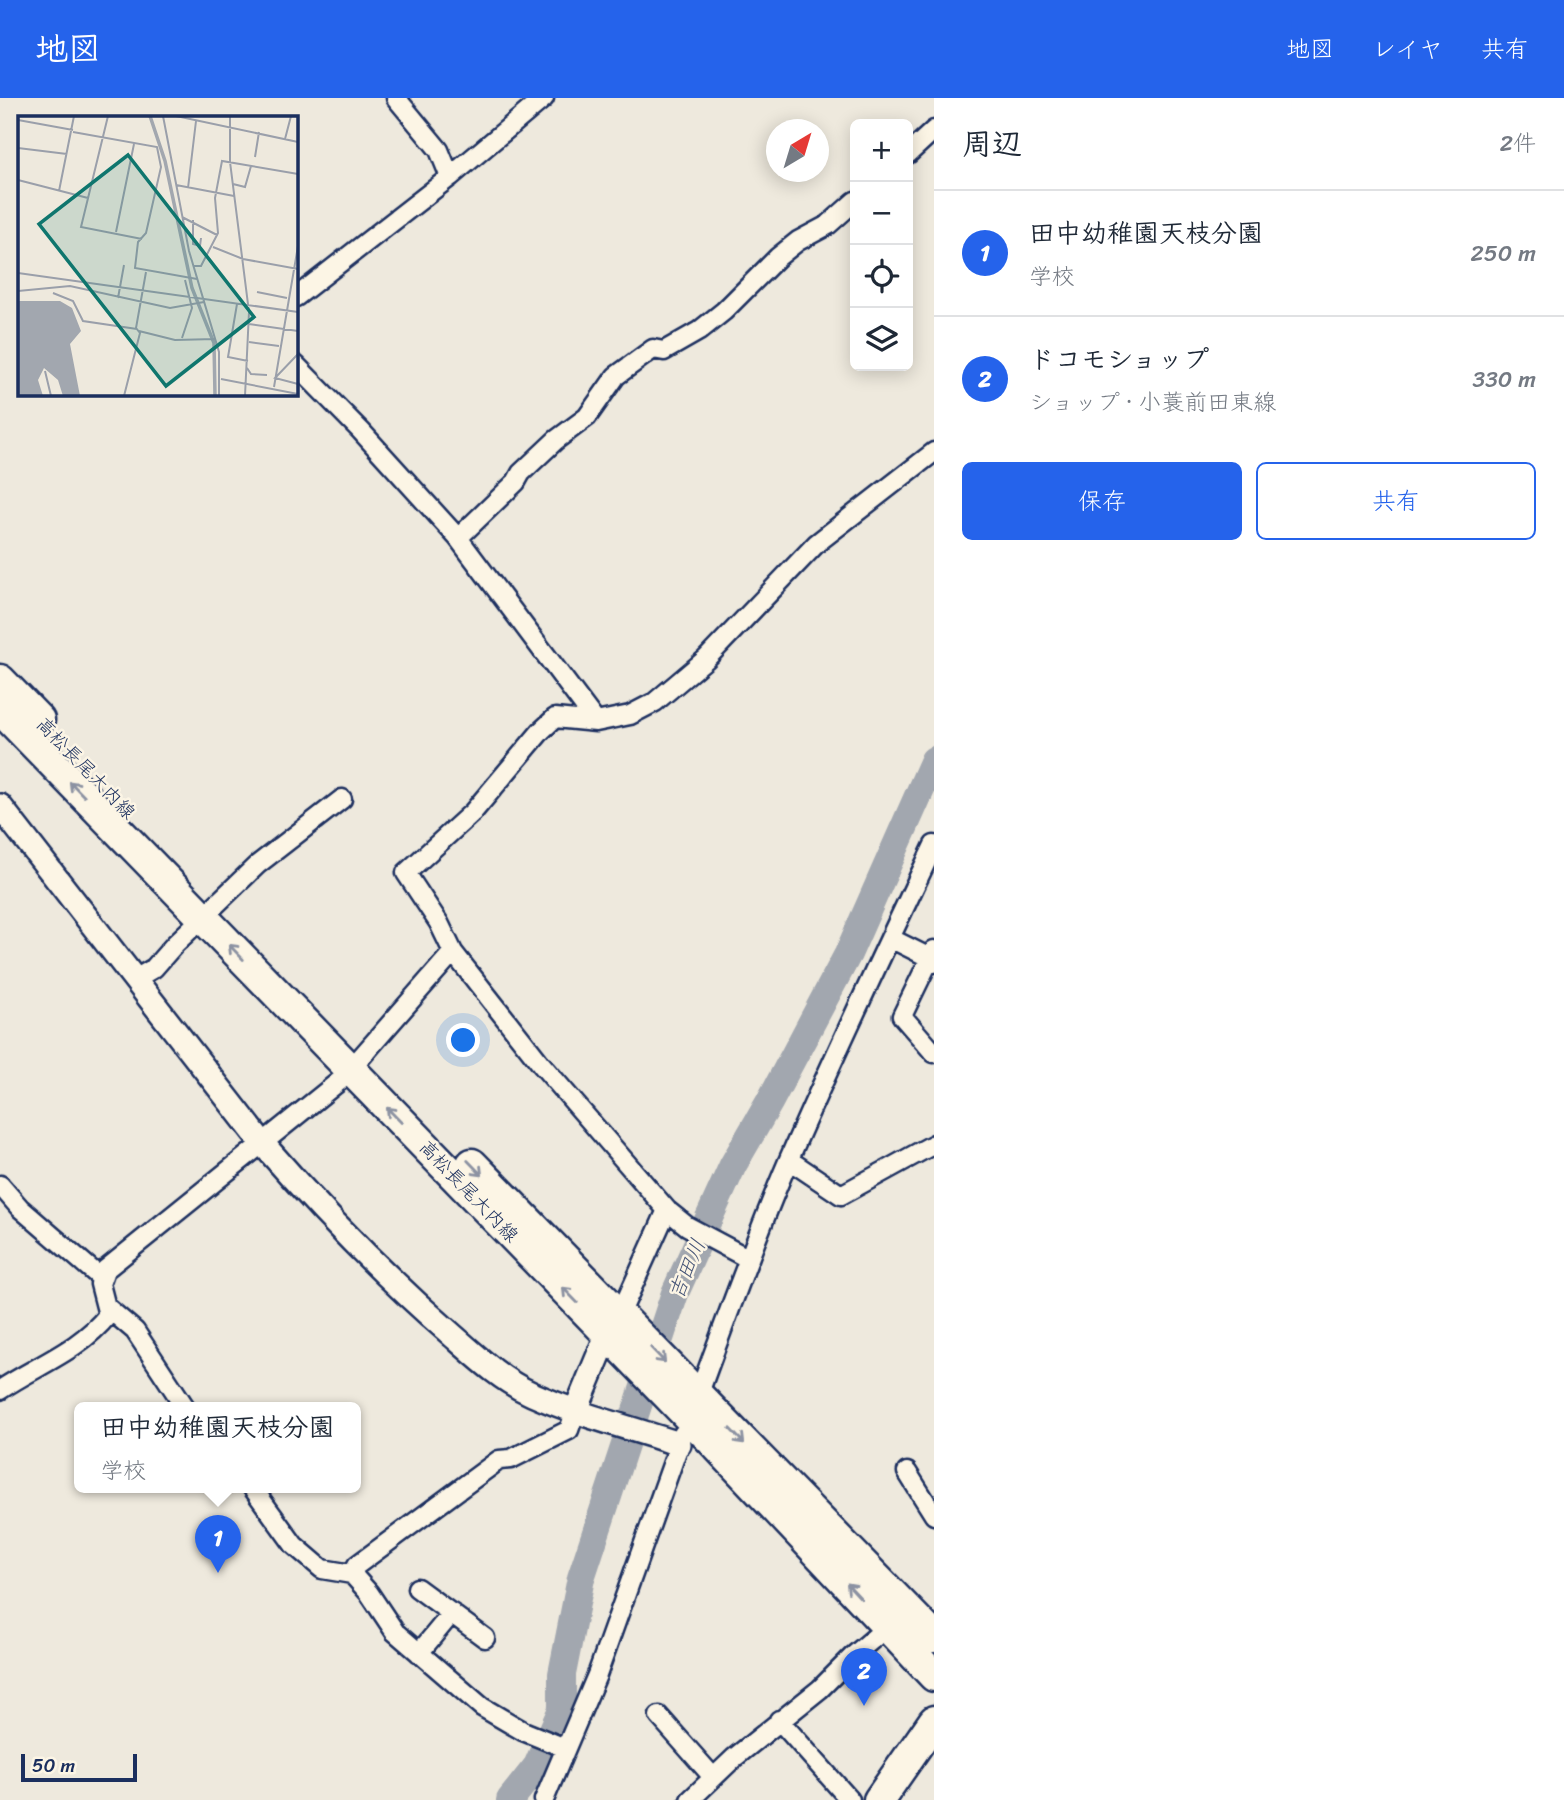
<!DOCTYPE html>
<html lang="ja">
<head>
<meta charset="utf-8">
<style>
	body { margin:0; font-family:Sriracha,"Klee One",sans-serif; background:#f2f2f3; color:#1f2937 }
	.controls { position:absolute; right:21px; top:21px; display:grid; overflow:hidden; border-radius:10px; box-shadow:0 4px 18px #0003 }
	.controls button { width:63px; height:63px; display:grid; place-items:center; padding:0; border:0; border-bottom:2px solid #e0e1e3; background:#fff; color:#1f2937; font:35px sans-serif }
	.compass { position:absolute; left:766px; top:21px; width:63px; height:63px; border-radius:50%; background:#fff; box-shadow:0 4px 18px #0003; rotate:38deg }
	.scale { position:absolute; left:21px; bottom:18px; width:116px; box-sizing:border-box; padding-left:7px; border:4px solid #1b2f5e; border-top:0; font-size:19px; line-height:24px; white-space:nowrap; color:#1b2f5e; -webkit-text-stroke:5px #fcf5e5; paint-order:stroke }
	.you { position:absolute; left:464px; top:943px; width:24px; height:24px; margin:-18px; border:5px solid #fff; border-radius:50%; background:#1a73e8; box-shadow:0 0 0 10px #1a73e833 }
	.badge { display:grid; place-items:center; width:46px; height:46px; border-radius:50%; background:#2563eb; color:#fff; font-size:23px; font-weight:700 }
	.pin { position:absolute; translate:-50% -58px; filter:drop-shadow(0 2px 4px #0008) }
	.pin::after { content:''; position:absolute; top:37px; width:24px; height:21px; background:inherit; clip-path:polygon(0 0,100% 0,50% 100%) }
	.popup { position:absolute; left:74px; top:1304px; width:287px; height:91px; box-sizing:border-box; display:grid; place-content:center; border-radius:10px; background:#fff; filter:drop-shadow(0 2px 5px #0005); font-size:23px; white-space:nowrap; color:#747a83 }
	.popup b { font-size:26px; color:#1f2937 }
	.popup::after { content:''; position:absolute; left:50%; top:100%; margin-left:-14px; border:14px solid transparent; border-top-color:#fff }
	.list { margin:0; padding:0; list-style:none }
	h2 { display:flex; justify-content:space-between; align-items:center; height:91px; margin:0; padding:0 28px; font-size:30px }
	h2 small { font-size:23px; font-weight:400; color:#747a83 }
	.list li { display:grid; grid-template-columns:46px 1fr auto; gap:21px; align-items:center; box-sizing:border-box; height:126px; padding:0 28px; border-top:2px solid #e0e1e3 }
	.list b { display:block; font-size:26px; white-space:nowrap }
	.list p { margin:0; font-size:23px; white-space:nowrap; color:#747a83 }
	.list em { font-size:23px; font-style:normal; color:#747a83 }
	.actions { display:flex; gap:14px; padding:21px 28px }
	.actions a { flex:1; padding:16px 0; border:2px solid #2563eb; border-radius:10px; text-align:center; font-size:24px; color:#2563eb }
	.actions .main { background:#2563eb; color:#fff }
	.icon { flex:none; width:38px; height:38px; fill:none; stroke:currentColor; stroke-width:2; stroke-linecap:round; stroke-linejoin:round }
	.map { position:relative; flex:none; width:934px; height:1702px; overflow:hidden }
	header { display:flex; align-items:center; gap:42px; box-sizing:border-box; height:98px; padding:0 35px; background:#2563eb; color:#fff }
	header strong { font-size:33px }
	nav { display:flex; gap:38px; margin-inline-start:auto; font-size:24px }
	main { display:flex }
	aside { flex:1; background:#fff }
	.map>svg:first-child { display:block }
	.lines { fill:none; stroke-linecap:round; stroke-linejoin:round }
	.river { stroke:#a2a7af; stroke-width:28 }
	.minor-casing { stroke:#1b2f5e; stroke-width:23 }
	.tertiary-casing { stroke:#1b2f5e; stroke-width:28 }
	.primary-casing { stroke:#1b2f5e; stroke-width:35 }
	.minor { stroke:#fcf5e5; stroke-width:18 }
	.tertiary { stroke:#fcf5e5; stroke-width:23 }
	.primary { stroke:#fcf5e5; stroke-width:30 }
	.oneway { stroke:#8c92a2 }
	.labels { text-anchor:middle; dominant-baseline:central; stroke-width:5; stroke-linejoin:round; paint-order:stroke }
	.street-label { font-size:19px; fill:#1b2f5e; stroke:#fcf5e5 }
	.water-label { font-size:21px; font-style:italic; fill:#445376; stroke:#fcf5e5 }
	.inset-river { fill:none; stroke:#a2a7af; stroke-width:3.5 }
	.inset-road { fill:none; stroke:#9a9faa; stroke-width:2 }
	.view { fill:#0f766e; fill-opacity:0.15; stroke:#0f766e; stroke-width:3.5 }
	.inset-edge { fill:none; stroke:#1b2f5e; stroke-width:3.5 }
</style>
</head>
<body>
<header>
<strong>地図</strong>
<nav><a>地図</a><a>レイヤ</a><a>共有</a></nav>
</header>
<main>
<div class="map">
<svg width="934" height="1702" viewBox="0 0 934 1702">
	<rect width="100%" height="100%" fill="#eee9dd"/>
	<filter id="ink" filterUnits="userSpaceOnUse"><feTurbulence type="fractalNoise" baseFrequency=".0143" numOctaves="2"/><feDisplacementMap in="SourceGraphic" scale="14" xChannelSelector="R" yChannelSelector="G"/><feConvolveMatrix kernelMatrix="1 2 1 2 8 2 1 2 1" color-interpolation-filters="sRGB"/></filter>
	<g filter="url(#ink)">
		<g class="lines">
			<path class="river" d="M510,1702l27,-34 25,-57v-35l19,-96 94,-285 58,-128 37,-64 78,-147 86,-194"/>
			<g class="minor-casing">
				<path id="minor" d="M396,0l43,52 11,27
					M908,56l26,-24
					M296,199l154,-120 94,-79
					M296,267l65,66 97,107 138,184
					M458,440l58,-56 5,-9 35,-33 31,-23 29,-41 37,-27 11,2 35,-20 25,-20 54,-54 20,-16 30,-16 27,-24
					M890,840l40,20 4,5
					M934,852l-32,66 32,37
					M135,881l19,-11 21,-24 82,-79 85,-66
					M789,1062l52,35 93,-51
					M0,1087l20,23 81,70
					M749,1161l-62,-33 -20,-16 -126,-146 -88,-112 -14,-29 -33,-50 67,-61 68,-81 14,-13 41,4 34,-7 25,-13 51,-43 111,-116 117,-91
					M108,1210l27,23 50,76
					M617,1223l50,-111
					M0,1292c37,-25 79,-39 108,-75l-8,-31 5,-14 237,-191 111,-127
					M696,1303c30,-81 59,-163 93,-242 46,-106 96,-210 145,-314
					M907,1374l27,43
					M252,1389l42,58 28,24 30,5 17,19 26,39 87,75 41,24 42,17
					M352,1476l5,-9 142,-105 12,-1 58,-29 7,-20
					M417,1490l68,50
					M419,1555l33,-40
					M659,1618l54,61
					M779,1622l71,80
					M544,1702l53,-125 86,-241
					M690,1702l44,-42 86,-69 33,-33 34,-29"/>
			</g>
			<g class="tertiary-casing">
				<path id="tertiary" d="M0,708l263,338c58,67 121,132 188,190 25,22 50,46 81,60 47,21 99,34 147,50
					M576,1312l27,-65 6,-10"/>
			</g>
			<g class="primary-casing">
				<path id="primary" d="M0,582l39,40
					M0,611l715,735 219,232
					M472,1066l462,473
					M879,1702l55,-79"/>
			</g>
			<use href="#minor" class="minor"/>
			<use href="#tertiary" class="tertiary"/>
			<use href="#primary" class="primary"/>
		</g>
		<defs><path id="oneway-shaft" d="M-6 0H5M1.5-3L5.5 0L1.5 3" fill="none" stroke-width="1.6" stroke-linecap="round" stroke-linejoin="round" transform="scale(1.75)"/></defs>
		<g class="oneway">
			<use href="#oneway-shaft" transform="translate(77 691) rotate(-134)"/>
			<use href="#oneway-shaft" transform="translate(236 854) rotate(-134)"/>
			<use href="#oneway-shaft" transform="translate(394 1017) rotate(-134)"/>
			<use href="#oneway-shaft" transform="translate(475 1070) rotate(46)"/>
			<use href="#oneway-shaft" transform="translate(570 1197) rotate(-134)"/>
			<use href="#oneway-shaft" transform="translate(658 1257) rotate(46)"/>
			<use href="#oneway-shaft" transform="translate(737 1338) rotate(46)"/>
			<use href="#oneway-shaft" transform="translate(854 1493) rotate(-133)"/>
		</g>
	</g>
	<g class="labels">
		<g class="street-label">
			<text transform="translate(86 670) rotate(46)">高松長尾大内線</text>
			<text transform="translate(469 1093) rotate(46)">高松長尾大内線</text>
		</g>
		<g class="water-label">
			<text transform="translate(687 1171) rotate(-67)">吉田川</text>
		</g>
	</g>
	<g transform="translate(18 18)">
		<rect width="280" height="280" fill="#eee9dd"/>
		<path d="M0,185h42l12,7 9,23 -11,13 10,52h-17l-5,-16 -14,-12 -6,12 5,16h-25z" fill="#a2a7af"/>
		<path class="inset-river" d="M132,0l15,45 27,127 22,55 1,53"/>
		<path class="inset-road" d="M90,0l-27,111 61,12M145,0l26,135 30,101v44M158,0l122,26M212,0v46l19,150 -4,84M0,4l55,10M55,16l84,15 4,20 -15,66 -8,9 -3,26 62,11M267,23l6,-23M0,32l49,6M237,41l4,-25M0,64l70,18M215,68l12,3 6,-21M158,69l58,11M170,72l8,-67M41,75l15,-75M164,101l35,18M175,104v24l7,2 1,-8M98,116l18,-88M195,131l30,12 55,10M175,150h8l17,-33 -3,-35 7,-37 76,13M0,157l280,39M0,175l52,-5 100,22 34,-6M239,176l30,6M35,177l20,8 10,20 54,8M100,182l6,-33M219,188l-9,53 20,4M231,208l49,7M121,215l36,9 40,-1M164,222l10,-30 -7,-28M231,226l30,4M280,238l-23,24 23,6M229,252l4,6 16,1M27,255l6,25M203,263l77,15M256,271l24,-141M106,280l16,-63 -4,-5 10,-56"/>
		<path class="view" d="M110,39l126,162 -88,69 -127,-162z"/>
		<rect width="280" height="280" class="inset-edge"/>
	</g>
</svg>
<div class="controls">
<button>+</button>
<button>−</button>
<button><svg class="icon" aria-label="locate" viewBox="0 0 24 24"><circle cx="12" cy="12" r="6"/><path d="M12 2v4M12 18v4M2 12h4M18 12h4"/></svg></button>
<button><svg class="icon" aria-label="layers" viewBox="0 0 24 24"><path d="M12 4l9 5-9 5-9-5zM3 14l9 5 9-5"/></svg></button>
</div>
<svg class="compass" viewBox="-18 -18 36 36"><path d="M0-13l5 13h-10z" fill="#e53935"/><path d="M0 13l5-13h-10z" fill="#747a83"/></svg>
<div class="scale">50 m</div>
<div class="you"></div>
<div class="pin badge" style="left:218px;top:1475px">1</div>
<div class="popup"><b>田中幼稚園天枝分園</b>学校</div>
<div class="pin badge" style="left:864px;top:1608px">2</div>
</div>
<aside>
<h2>周辺<small>2件</small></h2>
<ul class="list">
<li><span class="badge">1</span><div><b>田中幼稚園天枝分園</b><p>学校</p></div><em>250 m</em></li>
<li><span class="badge">2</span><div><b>ドコモショップ</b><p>ショップ · 小蓑前田東線</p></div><em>330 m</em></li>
</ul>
<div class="actions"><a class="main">保存</a><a>共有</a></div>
</aside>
</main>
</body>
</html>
